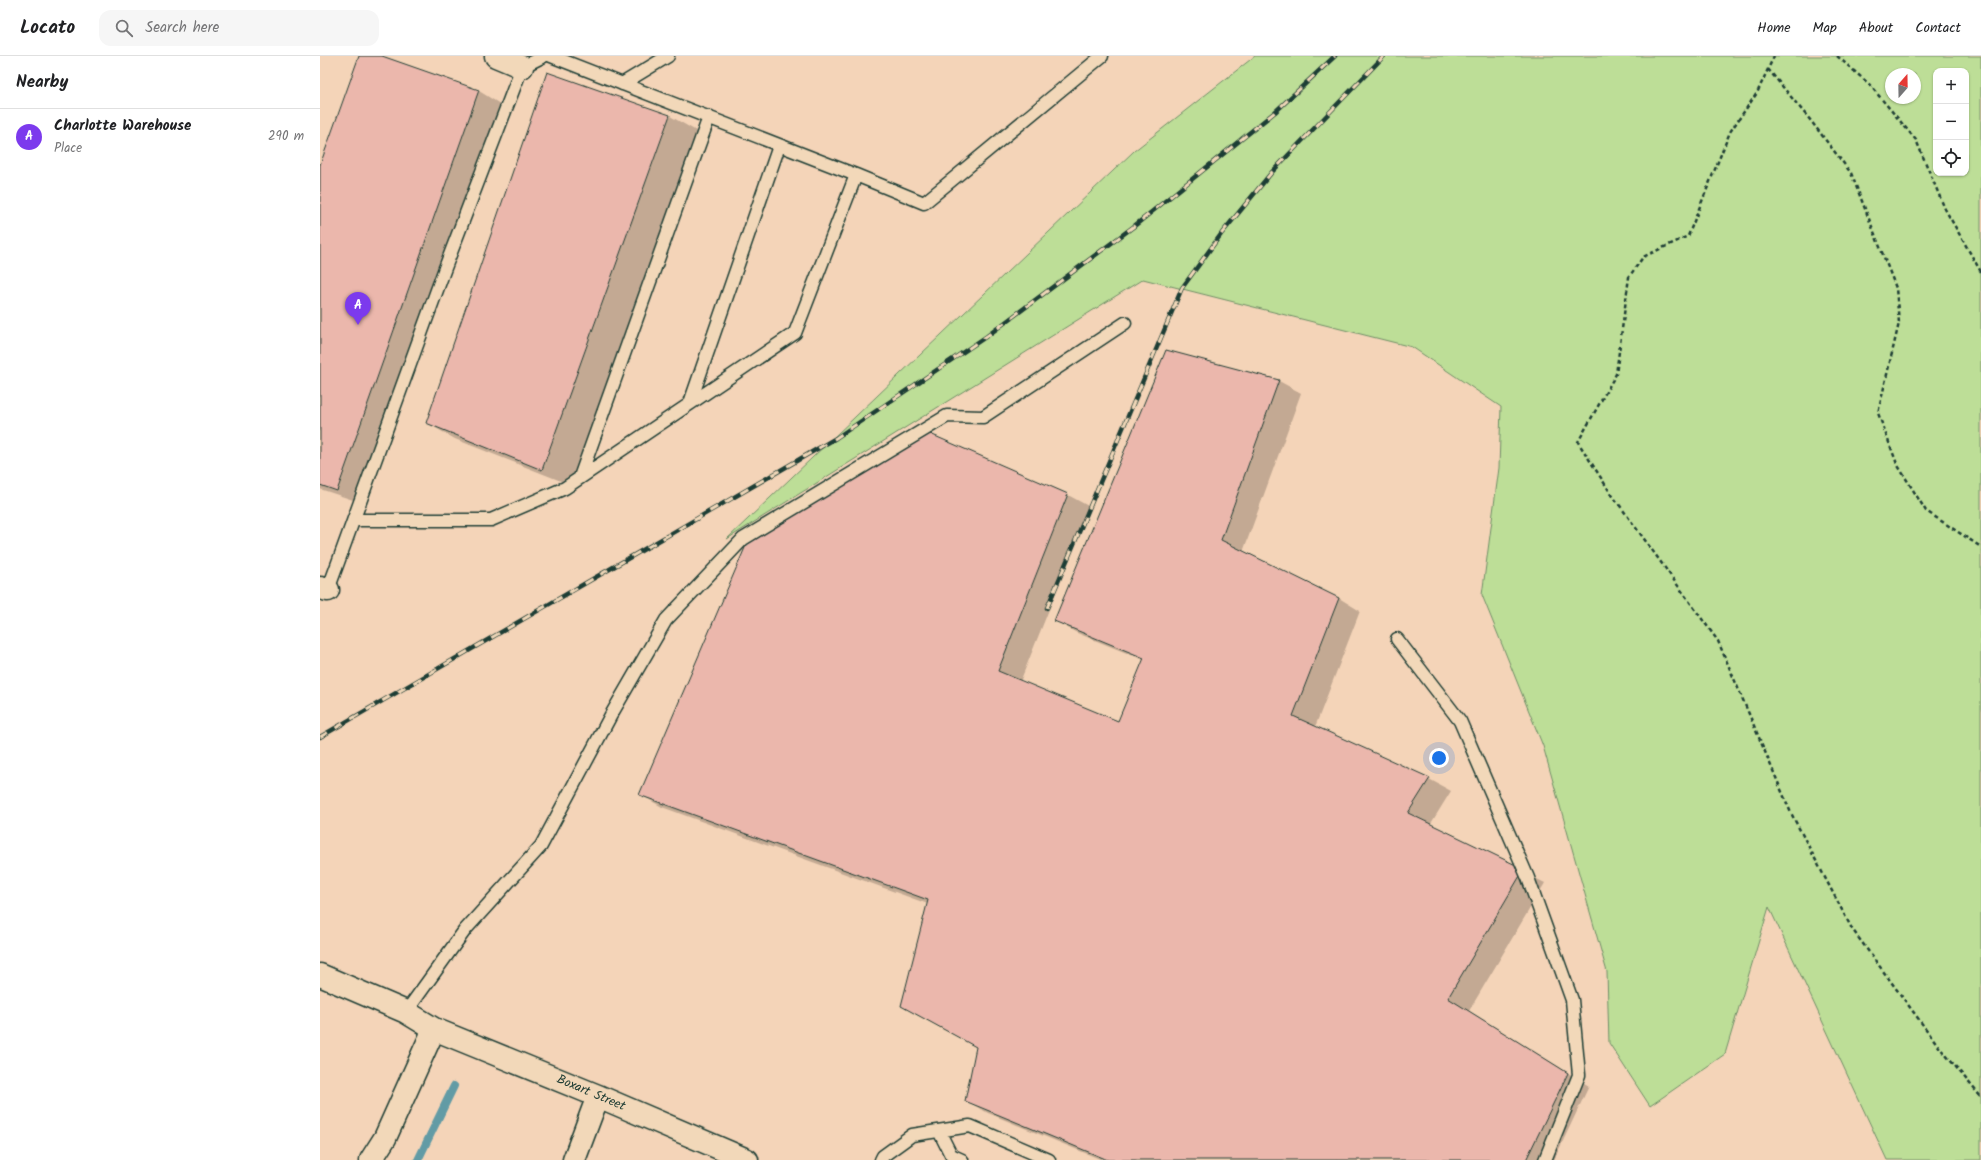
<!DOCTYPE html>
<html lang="en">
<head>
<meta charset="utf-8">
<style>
	body { margin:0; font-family:Kalam,sans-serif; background:#f6f6f6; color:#202124 }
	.controls { position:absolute; right:12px; top:12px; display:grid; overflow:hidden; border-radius:8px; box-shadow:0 1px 3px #0004 }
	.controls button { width:36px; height:36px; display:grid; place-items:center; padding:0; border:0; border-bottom:1px solid #e0e0e0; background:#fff; color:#202124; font:20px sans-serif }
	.compass { position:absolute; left:1565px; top:12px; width:36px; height:36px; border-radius:50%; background:#fff; box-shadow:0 1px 3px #0004; rotate:20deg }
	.you { position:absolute; left:1119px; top:702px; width:14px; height:14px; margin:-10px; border:3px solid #fff; border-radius:50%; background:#1a73e8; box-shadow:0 0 0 6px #1a73e833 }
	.badge { display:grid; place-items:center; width:26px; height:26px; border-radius:50%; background:#7c3aed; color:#fff; font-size:13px; font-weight:700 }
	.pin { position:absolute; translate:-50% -33px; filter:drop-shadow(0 1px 2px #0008) }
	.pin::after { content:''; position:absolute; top:21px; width:14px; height:12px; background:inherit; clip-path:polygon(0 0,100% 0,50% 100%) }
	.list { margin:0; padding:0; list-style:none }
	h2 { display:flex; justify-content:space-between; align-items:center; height:52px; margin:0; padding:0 16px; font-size:17px }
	h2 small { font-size:13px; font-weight:400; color:#757577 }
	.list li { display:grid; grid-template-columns:26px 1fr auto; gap:12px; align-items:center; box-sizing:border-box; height:56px; padding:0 16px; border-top:1px solid #e0e0e0 }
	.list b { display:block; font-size:15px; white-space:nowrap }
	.list p { margin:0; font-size:13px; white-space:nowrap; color:#757577 }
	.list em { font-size:13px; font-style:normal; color:#757577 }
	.icon { flex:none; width:22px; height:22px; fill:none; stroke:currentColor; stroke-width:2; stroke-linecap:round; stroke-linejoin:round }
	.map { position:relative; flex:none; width:1661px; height:1104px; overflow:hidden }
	header { display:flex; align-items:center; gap:24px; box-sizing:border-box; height:56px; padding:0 20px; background:#fff; border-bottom:1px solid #e0e0e0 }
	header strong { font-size:19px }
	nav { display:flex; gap:22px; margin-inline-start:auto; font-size:14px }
	.search { width:280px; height:36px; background:#f6f6f6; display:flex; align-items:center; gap:10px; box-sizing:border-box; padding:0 14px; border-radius:12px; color:#757577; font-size:15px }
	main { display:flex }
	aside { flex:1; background:#fff }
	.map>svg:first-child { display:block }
	.green { fill:#bdde97; stroke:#6e8e66; fill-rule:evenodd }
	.shadow { fill:#0003 }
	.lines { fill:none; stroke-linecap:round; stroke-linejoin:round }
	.stream { stroke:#629ba5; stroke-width:8 }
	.building { fill:#ebb7ac; stroke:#1f3d34 }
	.service-casing { stroke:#1f3d34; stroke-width:15 }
	.minor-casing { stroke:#1f3d34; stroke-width:25 }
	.path { stroke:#1f3d34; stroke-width:2.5; stroke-dasharray:4 3; stroke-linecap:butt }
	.service { stroke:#f2d8b9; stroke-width:12 }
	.minor { stroke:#f2d8b9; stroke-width:22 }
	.rail-casing { stroke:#1f3d34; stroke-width:4.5 }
	.rail { stroke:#f2d8b9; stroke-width:3; stroke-dasharray:9; stroke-linecap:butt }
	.labels { text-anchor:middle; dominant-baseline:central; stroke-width:3.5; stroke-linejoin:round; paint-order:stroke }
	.street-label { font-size:13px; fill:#1f3d34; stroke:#f2d8b9 }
</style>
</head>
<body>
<header>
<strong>Locato</strong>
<div class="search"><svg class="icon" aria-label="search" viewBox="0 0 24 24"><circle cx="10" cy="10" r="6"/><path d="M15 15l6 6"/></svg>Search here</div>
<nav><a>Home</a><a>Map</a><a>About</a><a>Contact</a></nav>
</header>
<main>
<aside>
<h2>Nearby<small></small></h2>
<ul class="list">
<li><span class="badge">A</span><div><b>Charlotte Warehouse</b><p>Place</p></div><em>290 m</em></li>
</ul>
</aside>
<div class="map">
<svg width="1661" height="1104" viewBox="0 0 1661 1104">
	<rect width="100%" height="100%" fill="#f4d4b8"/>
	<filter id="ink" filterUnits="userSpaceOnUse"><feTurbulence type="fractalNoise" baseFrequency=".025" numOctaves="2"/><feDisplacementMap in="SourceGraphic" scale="8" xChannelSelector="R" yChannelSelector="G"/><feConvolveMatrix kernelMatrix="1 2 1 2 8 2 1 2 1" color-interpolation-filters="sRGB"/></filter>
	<g filter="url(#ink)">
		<path class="green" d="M935,0h726v1104h-94l-118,-253 -44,147 -75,52 -41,-63 -2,-71 -64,-226 -61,-151 17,-127 2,-61 -89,-60 -269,-68 -416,260 407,-388zM1616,15h30v102h-30zM1571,18h24v24h-24z"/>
		<path class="shadow" d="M40,0h19l100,35 21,13 -141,398 -39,-13v-321z
			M228,17l122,43 28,16 -127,353 -116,-46 -28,-16z
			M847,295l112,30 22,12 -58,159 96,46 21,13 -45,116 114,52 22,12 -21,34 115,58 -76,128 120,75 -35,74h-452l-114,-47 -22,-12 11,-54 -49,-143 -266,-97 -21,-12 287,-360 140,60 22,12 -70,175 98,40 26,-62 -67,-27 -22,-12z"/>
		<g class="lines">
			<path class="stream" d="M98,1104l36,-74"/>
		</g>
		<path class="building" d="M39,0h23l97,34 -142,401 -17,-6v-320z
			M227,16l123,43 -128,355 -116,-47z
			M846,294l113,30 -58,160 118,58 -46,118 137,62 -22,35 116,56 -76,129 120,75 -42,87h-418l-143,-59 11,-54 -75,-41 27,-106 -289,-105 108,-252 181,-110 140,61 -70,177 120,50 26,-63 -90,-37z"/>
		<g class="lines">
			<g class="service-casing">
				<path id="service" d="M302,28l46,-28
					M536,119l68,28 178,-147
					M370,347l89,-257
					M260,421l129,-360
					M34,464h137l74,-32 230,-155 61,-158 -305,-119
					M8,534l117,-322 77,-201 22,-11
					M1077,583l63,82 68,157 44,122 7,75 -34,85
					M86,956l59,-82 76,-84 70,-131 55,-95 77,-81 204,-123 36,1 142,-94
					M619,1075l12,24 11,5
					M561,1104l2,-4 29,-21 58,-9 79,34"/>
			</g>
			<g class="minor-casing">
				<path id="minor" d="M176,0l26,11
					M0,532l8,2
					M0,919l86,37 28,17 164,67 149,64
					M51,1104l14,-22 49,-109
					M254,1104l24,-64"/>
			</g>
			<path class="path" d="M1454,0l-17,37 -27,39 -42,104 -45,21 -14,20 -13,97 -38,68 32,50 108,149 73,172 61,116 88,119 41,49
				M1517,0l32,28 47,56 29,69 36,63
				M1448,13l43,52 40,52 45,115 3,35 -21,90 19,51 29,47 55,36"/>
			<use href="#service" class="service"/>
			<use href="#minor" class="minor"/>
			<g class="rail-casing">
				<path id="rail" d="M727,552l135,-320 40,-55 50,-61 112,-116
					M0,681l516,-299 151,-102 146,-109 142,-115 60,-56"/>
			</g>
			<use href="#rail" class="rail"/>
		</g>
	</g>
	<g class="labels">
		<g class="street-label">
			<text transform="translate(271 1037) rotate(23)">Boxart Street</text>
		</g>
	</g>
</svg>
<div class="controls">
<button>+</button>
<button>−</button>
<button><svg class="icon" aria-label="locate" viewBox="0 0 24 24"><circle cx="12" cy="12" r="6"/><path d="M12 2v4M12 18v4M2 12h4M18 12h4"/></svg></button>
</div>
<svg class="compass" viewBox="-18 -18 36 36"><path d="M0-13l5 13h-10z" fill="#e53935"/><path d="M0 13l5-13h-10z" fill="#757577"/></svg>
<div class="you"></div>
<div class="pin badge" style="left:38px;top:269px">A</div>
</div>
</main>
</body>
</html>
